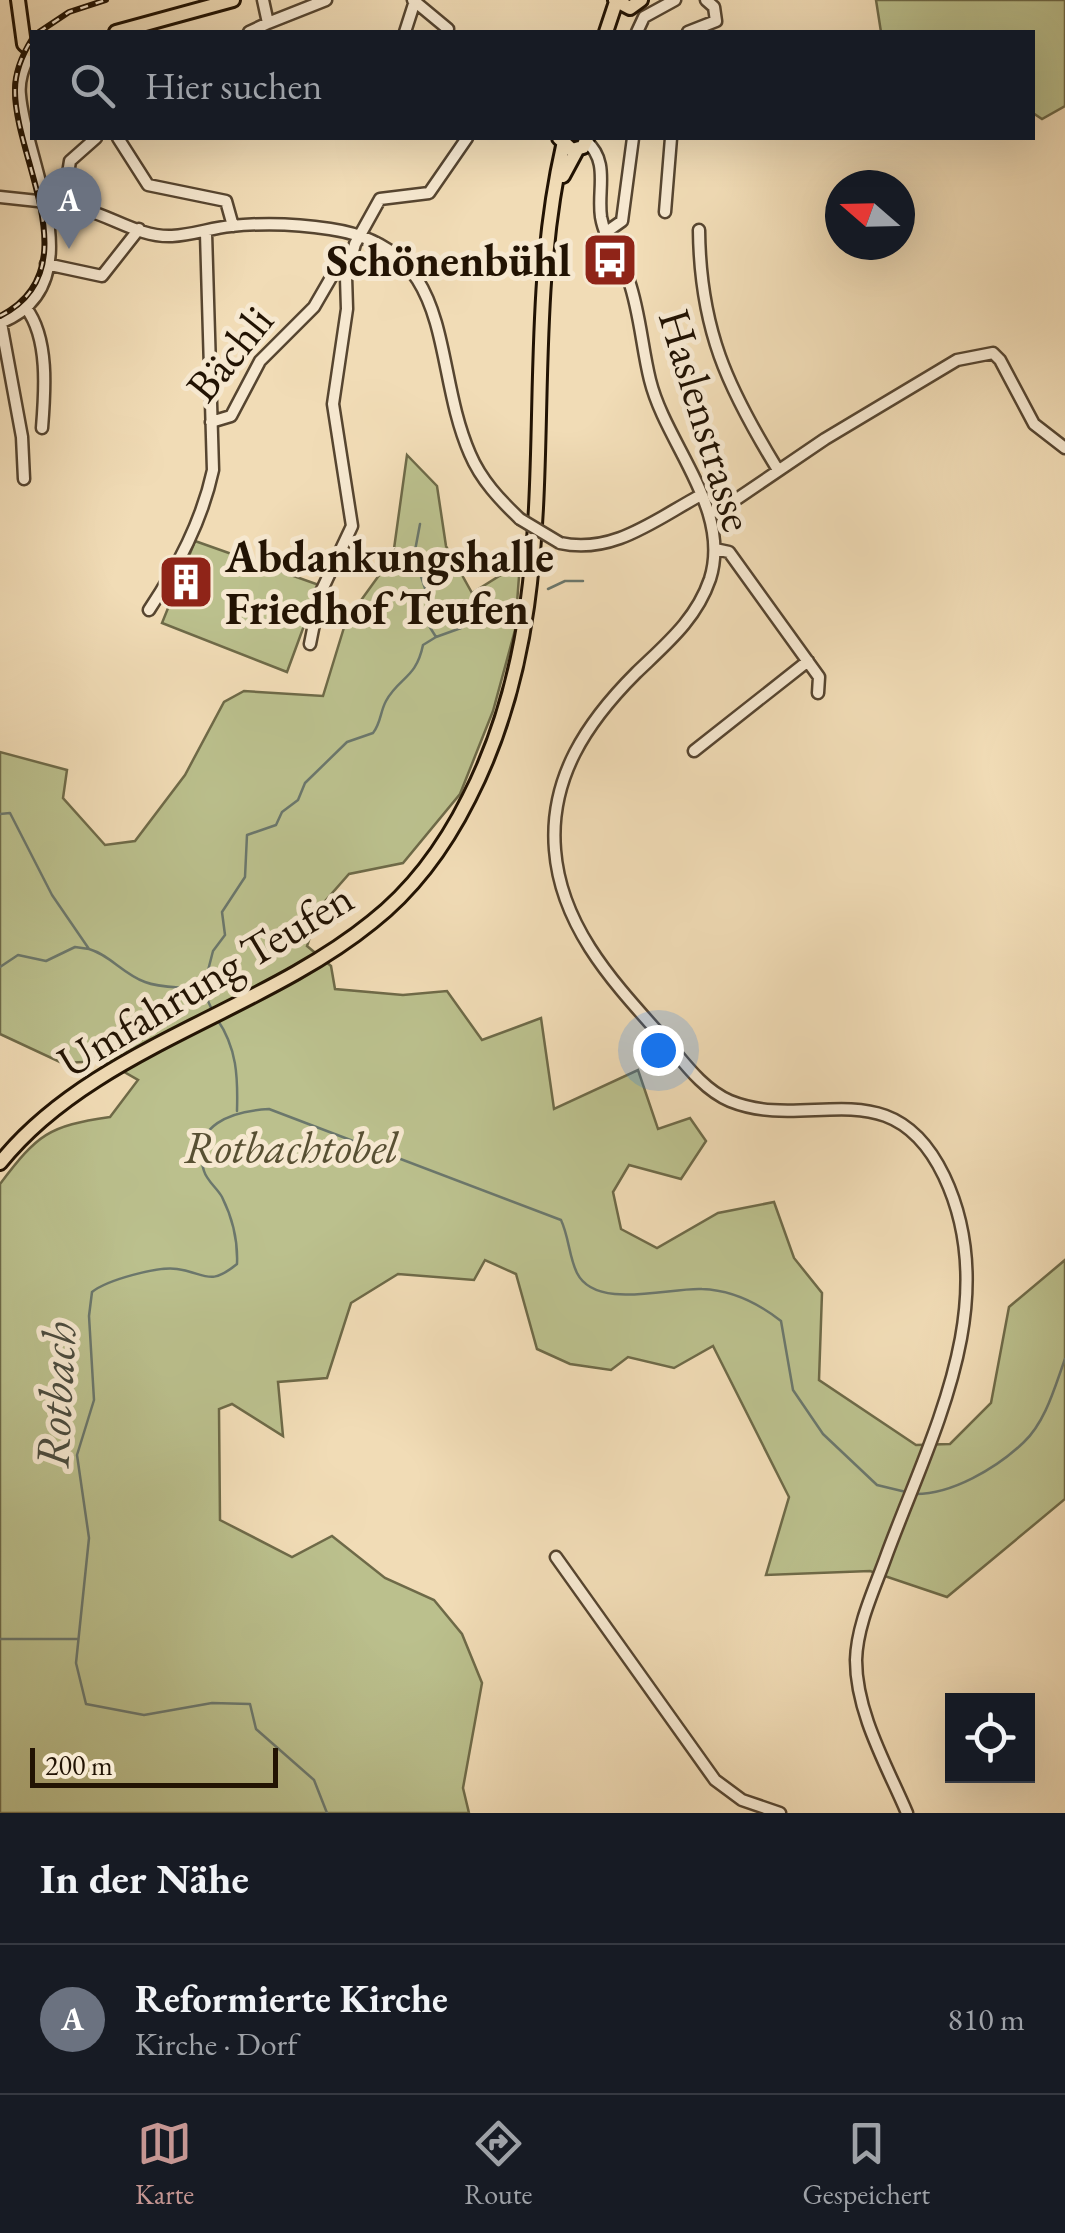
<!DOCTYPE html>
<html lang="de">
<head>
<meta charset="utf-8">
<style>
	body { margin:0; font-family:"EB Garamond",serif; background:#20242c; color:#f1f3f6 }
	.controls { position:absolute; right:30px; bottom:30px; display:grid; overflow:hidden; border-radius:0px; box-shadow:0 10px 40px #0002 }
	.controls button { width:90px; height:90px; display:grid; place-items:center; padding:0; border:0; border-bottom:2px solid #363941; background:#171b24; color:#f1f3f6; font:50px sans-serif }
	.compass { position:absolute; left:825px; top:170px; width:90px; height:90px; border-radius:50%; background:#171b24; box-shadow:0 10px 40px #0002; rotate:290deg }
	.scale { position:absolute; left:30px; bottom:25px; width:248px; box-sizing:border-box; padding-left:10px; border:5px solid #221303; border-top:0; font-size:28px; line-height:35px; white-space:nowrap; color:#221303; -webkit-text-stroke:8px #f6e8d0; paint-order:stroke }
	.you { position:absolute; left:658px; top:1050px; width:35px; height:35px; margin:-25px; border:8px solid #fff; border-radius:50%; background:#1a73e8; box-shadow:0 0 0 15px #1a73e833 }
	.badge { display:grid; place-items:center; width:65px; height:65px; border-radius:50%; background:#c59692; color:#fff; font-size:32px; font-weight:700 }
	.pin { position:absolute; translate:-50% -82px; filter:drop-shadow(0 2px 5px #0008) }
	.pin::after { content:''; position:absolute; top:52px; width:35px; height:30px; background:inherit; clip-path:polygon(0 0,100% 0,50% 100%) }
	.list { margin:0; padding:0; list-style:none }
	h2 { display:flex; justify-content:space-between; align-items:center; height:130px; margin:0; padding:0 40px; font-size:42px }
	h2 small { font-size:32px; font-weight:400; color:#9ea1a6 }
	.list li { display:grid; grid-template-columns:65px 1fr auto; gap:30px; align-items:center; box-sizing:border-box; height:150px; padding:0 40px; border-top:2px solid #363941 }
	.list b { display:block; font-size:38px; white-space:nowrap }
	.list p { margin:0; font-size:32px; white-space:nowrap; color:#9ea1a6 }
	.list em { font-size:32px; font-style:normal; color:#9ea1a6 }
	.icon { flex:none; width:55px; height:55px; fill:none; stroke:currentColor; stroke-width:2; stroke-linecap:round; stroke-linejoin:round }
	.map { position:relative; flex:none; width:1065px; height:1813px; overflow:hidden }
	.search { position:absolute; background:#171b24; box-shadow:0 10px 40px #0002; left:30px; right:30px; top:30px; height:110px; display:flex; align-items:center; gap:25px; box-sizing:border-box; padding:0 35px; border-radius:0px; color:#9ea1a6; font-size:38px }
	.sheet { height:280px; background:#171b24 }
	nav { display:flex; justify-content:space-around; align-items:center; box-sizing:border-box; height:140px; border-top:2px solid #363941; background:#171b24; font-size:28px; color:#9ea1a6 }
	nav a { display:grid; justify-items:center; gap:5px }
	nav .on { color:#c59692 }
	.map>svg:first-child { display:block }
	.green { fill:#bbc08d; stroke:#6e6a48; stroke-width:2.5 }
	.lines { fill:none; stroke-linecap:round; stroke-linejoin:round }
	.stream { stroke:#6b776c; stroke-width:2.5 }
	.minor-casing { stroke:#564530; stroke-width:15 }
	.major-casing { stroke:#221303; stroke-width:18 }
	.minor { stroke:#f6e8d0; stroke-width:10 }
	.major { stroke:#f1dcb6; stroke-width:12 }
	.rail-casing { stroke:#221303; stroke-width:6 }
	.rail { stroke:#f6e8d0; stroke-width:2.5; stroke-dasharray:8; stroke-linecap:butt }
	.minor-bridge-casing { stroke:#564530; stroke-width:15; stroke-linecap:butt }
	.minor-bridge { stroke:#f6e8d0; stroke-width:10 }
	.labels { text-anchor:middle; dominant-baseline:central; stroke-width:10; stroke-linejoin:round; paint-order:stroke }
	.poi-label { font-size:45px; font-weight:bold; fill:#221303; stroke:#f6e8d0; text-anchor:end }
	.street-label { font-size:45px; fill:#221303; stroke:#f6e8d0 }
	.park-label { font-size:45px; font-style:italic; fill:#585033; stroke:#f6e8d0 }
	.water-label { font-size:48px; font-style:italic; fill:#4c4d40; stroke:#f6e8d0 }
</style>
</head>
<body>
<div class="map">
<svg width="1065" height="1813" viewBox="0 0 1065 1813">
	<rect width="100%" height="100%" fill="#f1dcb6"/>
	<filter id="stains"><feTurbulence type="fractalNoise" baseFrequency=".002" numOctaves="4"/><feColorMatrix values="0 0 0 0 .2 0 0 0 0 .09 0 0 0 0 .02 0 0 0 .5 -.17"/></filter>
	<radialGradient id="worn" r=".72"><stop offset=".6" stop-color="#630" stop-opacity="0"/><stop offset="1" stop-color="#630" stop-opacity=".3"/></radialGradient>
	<path class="green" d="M876,0h189v106l-23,13 -9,-6 -1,-81h-151z
		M407,455l30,31 9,60 26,47 48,-30 -5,67 -22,81 -33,83 -57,69 -54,11 -29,33 -13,39 24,20 4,23 68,6 44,-4 35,49 59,-22 13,91 84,-39 20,59 32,-11 16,23 -25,38 -52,-14 -16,27 8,37 36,19 61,-35 56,-11 20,56 28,35 -3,87 97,65 34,-1 41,-41 18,-96 56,-47v239l-118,98 -77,-26 -104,4 23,-78 -76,-151 -39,22 -46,-11 -17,13 -41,-6 -33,-15 -21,-75 -31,-14 -11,20 -76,-6 -47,29 -24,75 -49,4 5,54 -51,-32 -13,5 1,111 72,37 40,-21 53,42 49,22 28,34 20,49 -19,105 6,25h-469v-629c38,-50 48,-58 110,-67l28,-37 -33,-19 -43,2 -62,-29v-282l67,18 -4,28 42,47 30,-4 50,-66 39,-73 20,-11 79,5 23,-75 47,-65z
		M195,541l124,44 -32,87 -125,-49z"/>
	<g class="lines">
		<path class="stream" d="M548,589l17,-8h18
			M436,637l25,-9 10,-14 27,-7
			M0,814l10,-1 42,82 37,54c21,6 34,25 56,33 17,7 39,4 58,8l10,22
			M0,967l18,-12 28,6 29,-14 14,2
			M203,990l10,-39 12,-16 -3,-23 23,-35 2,-42 29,-10 6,-13 16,-12 7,-17 42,-41 26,-9c8,-10 7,-21 13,-32 13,-24 30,-22 37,-56l13,-8 -10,-16 3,-21 -15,-44 6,-32
			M217,1019c20,29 21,58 20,92
			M914,1494c37,1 83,-26 110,-52 22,-21 31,-56 41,-83
			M0,1639h78
			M327,1813l-13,-33 -58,-51 -6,-25 -38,-1 -68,12 -58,-11 -10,-41 13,-125 -12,-83 17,-55 -5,-84 3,-24c15,-12 66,-26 85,-23 29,4 32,18 60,-5 1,-24 -4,-45 -15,-67 -5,-9 -15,-16 -18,-26 -15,-47 29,-60 65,-62l292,111c8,17 8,37 16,53 19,38 93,14 125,16 30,1 56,14 79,32l12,69 30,44 54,51 29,7"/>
		<g class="minor-casing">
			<path id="minor" d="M413,0l35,29
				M268,23l58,-23
				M249,32l19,-9 -5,-23
				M405,32l9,-28
				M637,32l7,-15 31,-17
				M688,32l28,-11 -2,-14 -8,-7
				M118,138l30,47 78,16 7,25
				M586,141c24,21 11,48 15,76 4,24 20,42 28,64 11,32 13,67 21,99 16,65 82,129 60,199 -14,41 -44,65 -74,94 -49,49 -87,105 -81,177 6,78 60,134 109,189 19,22 38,50 66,62 79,32 161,-35 214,75 60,126 -13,259 -57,378 -12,34 -30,70 -31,106 0,53 31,106 51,153
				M0,197l47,5
				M63,205l7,-44 26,-23
				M48,208c45,-10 80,30 124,28 21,-1 39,-8 59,-10 31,-3 68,-2 99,3 129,19 100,134 140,225 11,26 30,46 50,65
				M665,212l6,-74
				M699,230c1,99 28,157 79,240
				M605,233l17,-12 11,-83
				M46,264l56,12 37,-47
				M26,308c23,30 19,83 16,120
				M0,323c96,-38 25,-161 20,-228 -2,-16 5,-30 11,-45
				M1,323l21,114 2,42
				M211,422l20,-6 29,-55 54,-54 22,-38 12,1
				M709,513l13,-4 103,-70 132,-79 36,-7 7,7 34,64 31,24
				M560,543c53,12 96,-24 141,-48
				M715,549l14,3 90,125 -1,16
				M149,610c29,-44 53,-89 64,-140l-7,-237
				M310,644l10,-50 32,-68 -19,-122 14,-95 -1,-32 9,-33 25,-45 49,-6 38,-55
				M694,751l114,-90
				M556,1557l159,223 27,20 38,13"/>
		</g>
		<g class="major-casing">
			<path id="major" d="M18,0l6,44 8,7
				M615,0l15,8 11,-8
				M116,32l117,-32
				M606,32l10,-30
				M559,138l13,12 11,-3 4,-9
				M563,176l14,-26
				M0,1163c91,-114 260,-150 372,-241 42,-33 73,-76 97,-124 107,-209 44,-433 94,-652"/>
		</g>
		<use href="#minor" class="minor"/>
		<use href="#major" class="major"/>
		<g class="rail-casing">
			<path id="rail" d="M39,32l30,-20 37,-12
				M0,316c91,-46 14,-158 15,-226 0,-19 7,-35 17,-51"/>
		</g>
		<use href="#rail" class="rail"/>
		<g class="minor-bridge-casing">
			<path id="minor-bridge" d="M520,519l40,24"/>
		</g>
		<use href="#minor-bridge" class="minor-bridge"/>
	</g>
	<defs>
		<g id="bus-square" transform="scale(2.875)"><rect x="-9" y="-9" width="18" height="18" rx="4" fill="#8f2418" stroke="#f6e8d0"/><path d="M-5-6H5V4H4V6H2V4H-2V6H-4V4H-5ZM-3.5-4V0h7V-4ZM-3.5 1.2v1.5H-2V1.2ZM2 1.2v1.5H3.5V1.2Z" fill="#fff"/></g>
		<g id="building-square" transform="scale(2.875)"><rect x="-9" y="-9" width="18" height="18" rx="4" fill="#8f2418" stroke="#f6e8d0"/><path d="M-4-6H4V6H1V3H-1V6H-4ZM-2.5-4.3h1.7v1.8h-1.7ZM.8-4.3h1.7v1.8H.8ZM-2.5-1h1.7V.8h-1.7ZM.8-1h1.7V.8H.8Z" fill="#fff"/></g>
	</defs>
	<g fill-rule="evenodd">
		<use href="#bus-square" x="610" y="260"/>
		<use href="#building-square" x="186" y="582"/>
	</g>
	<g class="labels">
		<g class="poi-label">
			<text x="571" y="260">Schönenbühl</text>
			<text x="225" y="556" text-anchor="start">Abdankungshalle<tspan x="225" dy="52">Friedhof Teufen</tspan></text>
		</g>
		<g class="street-label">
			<text transform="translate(229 353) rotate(-51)">Bächli</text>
			<text transform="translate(707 420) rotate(73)">Haslenstrasse</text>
			<text transform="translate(205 979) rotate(-31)">Umfahrung Teufen</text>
		</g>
		<g class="park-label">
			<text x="291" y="1147">Rotbachtobel</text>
		</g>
		<g class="water-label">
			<text transform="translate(55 1395) rotate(-87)">Rotbach</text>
		</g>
	</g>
	<rect width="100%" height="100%" filter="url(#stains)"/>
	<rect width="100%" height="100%" fill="url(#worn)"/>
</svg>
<div class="controls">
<button><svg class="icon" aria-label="locate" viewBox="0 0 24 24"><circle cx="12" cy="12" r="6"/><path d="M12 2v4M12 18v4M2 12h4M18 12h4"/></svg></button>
</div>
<svg class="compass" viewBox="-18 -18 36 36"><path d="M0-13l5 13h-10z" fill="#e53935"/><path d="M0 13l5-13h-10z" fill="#9ea1a6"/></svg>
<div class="scale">200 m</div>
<div class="you"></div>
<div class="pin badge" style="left:69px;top:249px;background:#6b7280">A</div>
<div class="search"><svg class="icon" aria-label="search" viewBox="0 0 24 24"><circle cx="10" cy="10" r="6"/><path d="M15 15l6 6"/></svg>Hier suchen</div>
</div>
<section class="sheet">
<h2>In der Nähe<small></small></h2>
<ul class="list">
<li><span class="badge" style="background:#6b7280">A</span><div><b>Reformierte Kirche</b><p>Kirche · Dorf</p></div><em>810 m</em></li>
</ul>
</section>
<nav>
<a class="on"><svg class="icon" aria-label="map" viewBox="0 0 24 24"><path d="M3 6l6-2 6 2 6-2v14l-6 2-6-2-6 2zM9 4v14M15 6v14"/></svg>Karte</a>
<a><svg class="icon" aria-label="directions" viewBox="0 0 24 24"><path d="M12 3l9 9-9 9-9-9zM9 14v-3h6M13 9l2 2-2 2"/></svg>Route</a>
<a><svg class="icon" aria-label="saved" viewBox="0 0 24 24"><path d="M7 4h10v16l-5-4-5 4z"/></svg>Gespeichert</a>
</nav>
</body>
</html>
